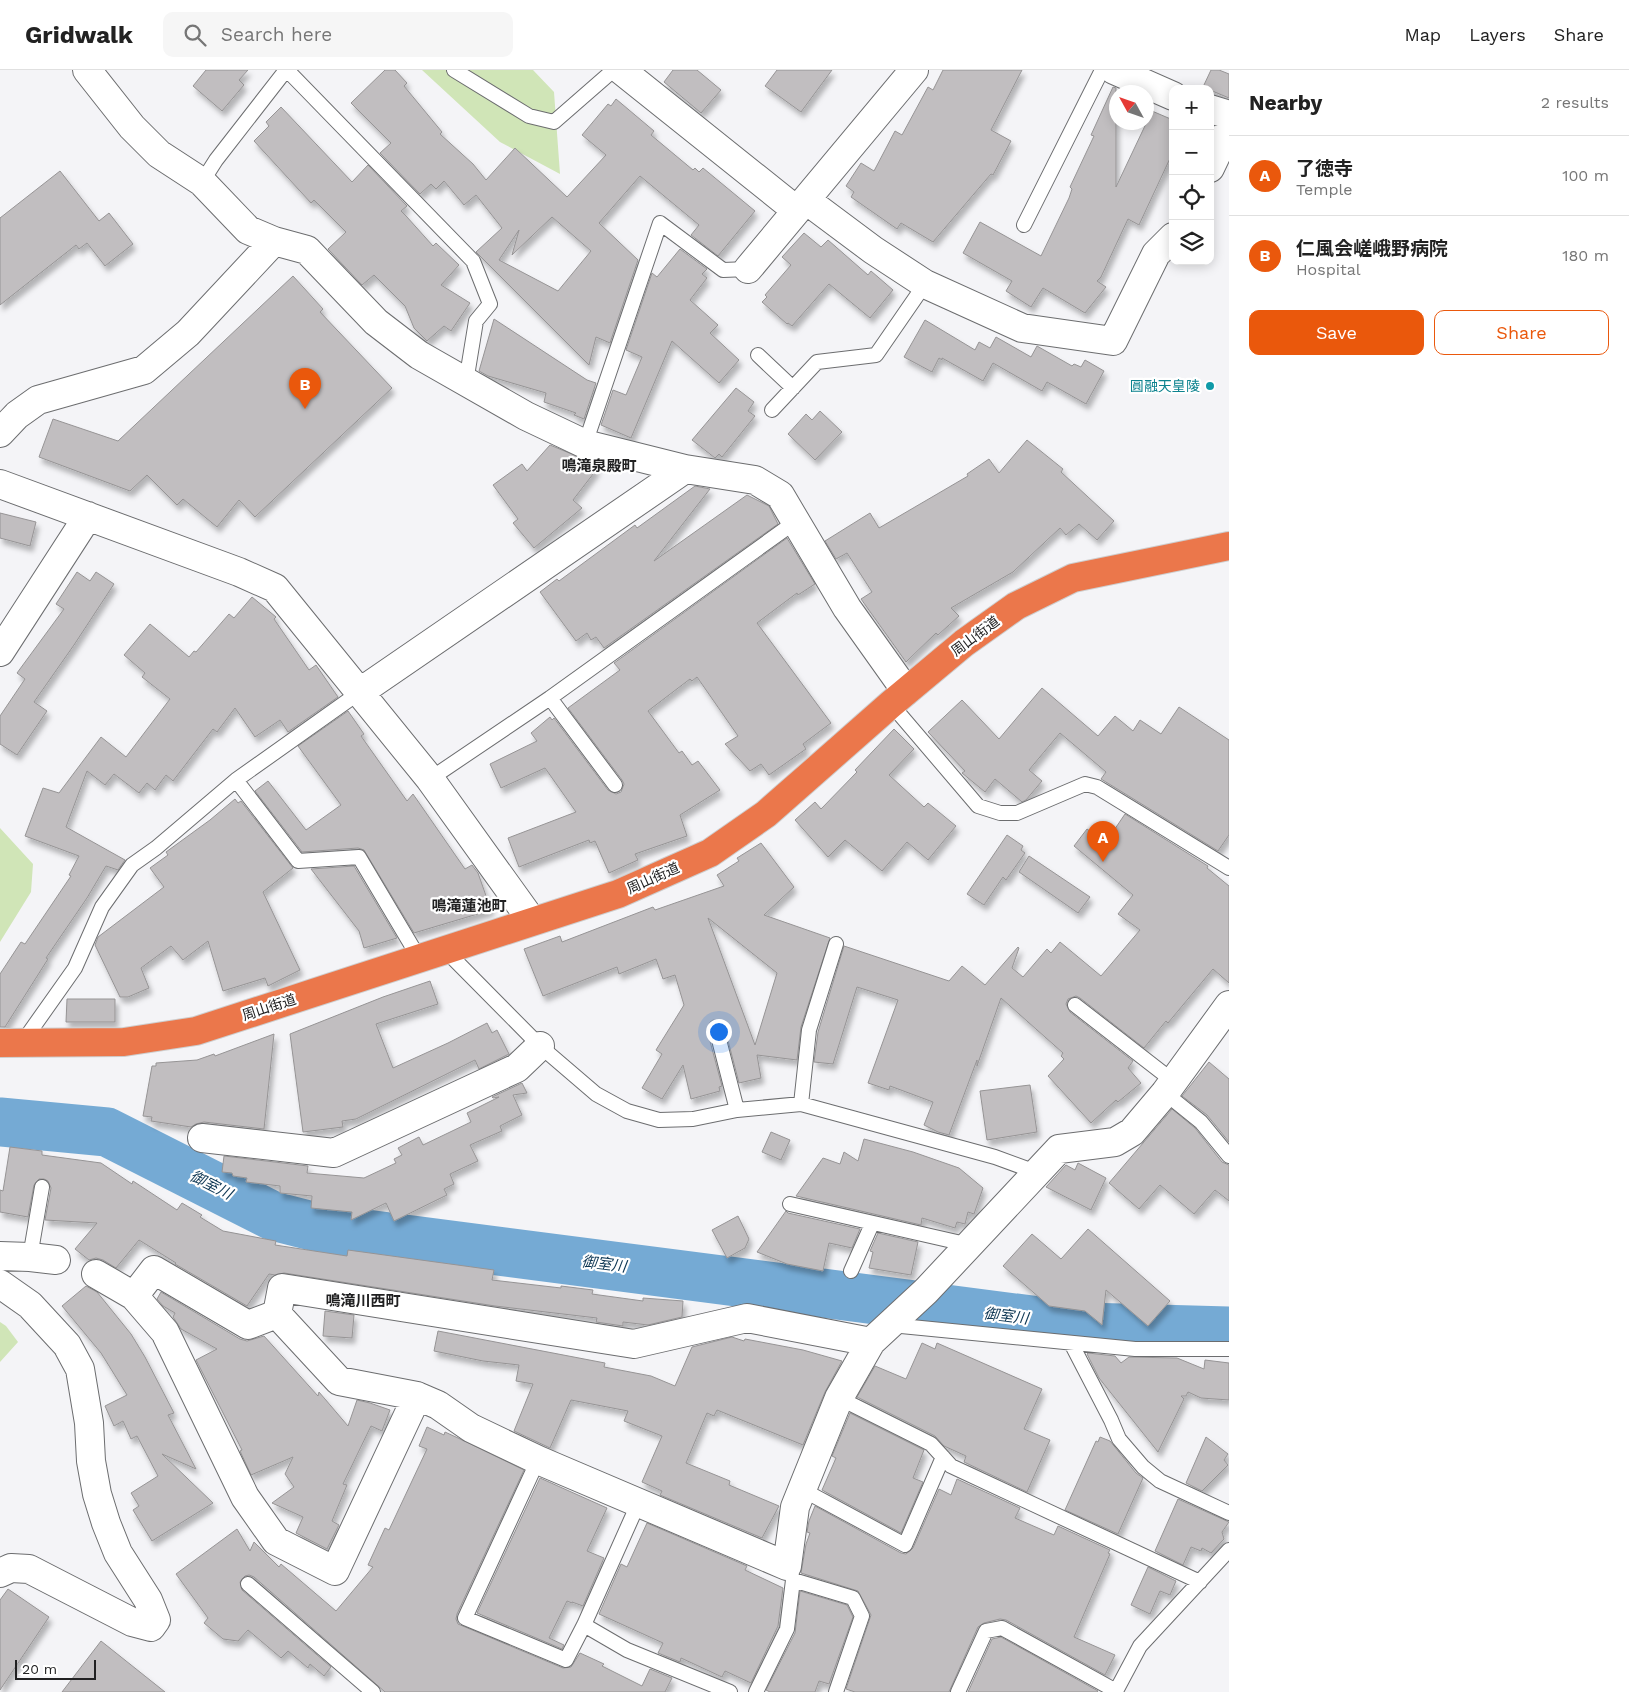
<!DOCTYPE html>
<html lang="en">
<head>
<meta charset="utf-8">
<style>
	body { margin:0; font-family:"Work Sans","Noto Sans JP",sans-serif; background:#f6f6f6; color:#222 }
	.controls { position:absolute; right:15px; top:15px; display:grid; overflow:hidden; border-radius:10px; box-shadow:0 2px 12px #0003 }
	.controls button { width:45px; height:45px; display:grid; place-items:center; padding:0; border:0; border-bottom:1px solid #e0e0e0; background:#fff; color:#222; font:25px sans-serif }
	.compass { position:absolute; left:1109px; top:15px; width:45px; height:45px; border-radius:50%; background:#fff; box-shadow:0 2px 12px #0003; rotate:310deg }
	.scale { position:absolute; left:15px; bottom:12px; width:81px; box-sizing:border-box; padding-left:5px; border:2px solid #212122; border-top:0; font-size:14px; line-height:18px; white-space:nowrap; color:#212122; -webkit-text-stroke:4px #fff; paint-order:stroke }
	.you { position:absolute; left:718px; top:961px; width:18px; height:18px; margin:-12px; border:4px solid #fff; border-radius:50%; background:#1a73e8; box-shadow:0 0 0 8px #1a73e833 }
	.badge { display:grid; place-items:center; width:32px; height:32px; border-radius:50%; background:#ea580c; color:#fff; font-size:16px; font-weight:700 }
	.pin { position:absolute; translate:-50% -41px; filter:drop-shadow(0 1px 2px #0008) }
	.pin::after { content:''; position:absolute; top:26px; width:18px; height:15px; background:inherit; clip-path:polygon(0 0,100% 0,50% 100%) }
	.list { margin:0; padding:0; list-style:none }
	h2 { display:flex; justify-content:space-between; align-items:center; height:65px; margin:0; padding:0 20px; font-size:21px }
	h2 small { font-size:16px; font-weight:400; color:#767676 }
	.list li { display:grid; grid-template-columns:32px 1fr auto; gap:15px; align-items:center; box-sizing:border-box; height:80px; padding:0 20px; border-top:1px solid #e0e0e0 }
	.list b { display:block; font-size:19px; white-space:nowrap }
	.list p { margin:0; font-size:16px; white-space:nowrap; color:#767676 }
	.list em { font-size:16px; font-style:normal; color:#767676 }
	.actions { display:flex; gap:10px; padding:15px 20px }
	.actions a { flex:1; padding:11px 0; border:1px solid #ea580c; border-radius:10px; text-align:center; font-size:18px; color:#ea580c }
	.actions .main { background:#ea580c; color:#fff }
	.icon { flex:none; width:28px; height:28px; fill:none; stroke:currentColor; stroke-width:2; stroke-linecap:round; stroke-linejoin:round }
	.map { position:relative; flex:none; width:1229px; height:1622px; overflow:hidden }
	header { display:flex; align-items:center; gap:30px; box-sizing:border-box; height:70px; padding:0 25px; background:#fff; border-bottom:1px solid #e0e0e0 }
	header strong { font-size:24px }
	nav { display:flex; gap:28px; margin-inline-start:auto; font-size:18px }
	.search { width:350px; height:45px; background:#f6f6f6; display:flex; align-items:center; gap:12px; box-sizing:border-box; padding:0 18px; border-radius:10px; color:#767676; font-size:19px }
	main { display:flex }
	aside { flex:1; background:#fff }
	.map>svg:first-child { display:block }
	.green { fill:#d0e5b7 }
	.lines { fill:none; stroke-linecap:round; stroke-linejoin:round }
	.river { stroke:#75aad4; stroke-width:49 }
	.building { fill:#c1bec0; stroke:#969495; fill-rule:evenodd; filter:url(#shadow) }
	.lane-casing { stroke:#6c6d6f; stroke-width:16 }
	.street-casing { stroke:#6c6d6f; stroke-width:30 }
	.highway-casing { stroke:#cecece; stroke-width:30 }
	.lane { stroke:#fff; stroke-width:14 }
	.street { stroke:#fff; stroke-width:28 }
	.highway { stroke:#eb774b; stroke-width:28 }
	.culture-dot { fill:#0f9aa8; stroke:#fff; stroke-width:2 }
	.labels { text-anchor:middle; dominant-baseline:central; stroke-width:4.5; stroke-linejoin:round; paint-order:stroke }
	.culture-label { font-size:14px; fill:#0d838f; stroke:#fff; text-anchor:end }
	.street-label { font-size:14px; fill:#212122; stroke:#fff }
	.neighbourhood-label { font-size:15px; font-weight:bold; fill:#212122; stroke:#fff }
	.water-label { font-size:15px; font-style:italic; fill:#0c3552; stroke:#fff }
</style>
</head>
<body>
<header>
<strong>Gridwalk</strong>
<div class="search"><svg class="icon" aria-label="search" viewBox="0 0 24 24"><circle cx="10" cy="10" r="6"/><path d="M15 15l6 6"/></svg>Search here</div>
<nav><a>Map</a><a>Layers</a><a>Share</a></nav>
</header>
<main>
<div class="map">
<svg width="1229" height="1622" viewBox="0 0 1229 1622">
	<defs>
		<filter id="shadow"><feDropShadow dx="3" dy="5.5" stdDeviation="2.5" flood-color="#0004"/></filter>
	</defs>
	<rect width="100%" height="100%" fill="#f4f4f7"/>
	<path class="green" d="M422,0h111l21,22 6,82 -60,-32z
		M0,758l33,36 -2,28 -31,50z
		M0,1252l6,4 12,16 -18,20z"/>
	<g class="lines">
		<path class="river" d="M0,1052l107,10 166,84 47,12 765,99 144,4"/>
	</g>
	<path class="building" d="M206,0h42l-9,10 5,5 -22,26 -29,-25z
		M385,0h10l12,13 -3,3 38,46 -2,2 33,30 13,16 29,-32 52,49 39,-42 -24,-20 26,-31 3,2 5,-7 38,32 -3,4 42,35 2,-2 4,4 4,-4 52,43 -37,45 -27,-21 8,-10 -59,-49 -41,47 39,37 -28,83 -14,-6 -7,28 -113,-113 26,-24 -26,-33 -12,10 -20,-24 -8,8 -5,-5 -11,10 -40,-41 11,-10 -40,-40zM552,147l39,34 -33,40 -59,-31 20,-30 -7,25z
		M673,0h24l24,20 -20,23 -37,-31z
		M777,0h55l-31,42 -36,-26z
		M943,0h79l-31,60 20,11 -18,34 -2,-1 -58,68 -32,-19 -4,6 -46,-32 3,-5 -8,-6 15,-23 13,8 21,-40 7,4 26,-48 5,3z
		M1211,0h8l10,4v24l-19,-8v-1l-7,-2z
		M1113,17l3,1v99l36,-76 21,9v32l-34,73 -11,-6 -27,58 -4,4 9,6 -21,26 -42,-25 -12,19 -25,-16 6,-10 -49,-28 17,-31 61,34 28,-58 3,-9 -2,-2 24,-51 -3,-1z
		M281,37l71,75 16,-17 39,41 -6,5 6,6 26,29 3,-3 23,22 -18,20 29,18 -19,28 -7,-5 -17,15 -13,-13 -9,-22 -31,-31 -12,10 -34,-36 18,-17 -32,-32 -3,3 -57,-62 15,-15 -3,-4z
		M60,101l39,50 10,-8 24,31 -28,22 -18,-23 -8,6 -3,-4 -76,60v-87z
		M804,163l17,14 7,-7 40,35 3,-4 22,19 -23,28 -41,-34 -37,42 -4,-3 -1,1 -25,-22 5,-5 -2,-2 26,-30 -9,-8z
		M680,179l27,20 -5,5 5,4 -17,22 28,25 -8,8 29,27 -20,23 -47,-42 -41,97 -30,-13 12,-35 13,5 16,-38 -16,-7 26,-77 5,4z
		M293,206l30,33 -3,3 72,76 -137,129 -16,-17 -22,27 -34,-28 -6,6 -30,-30 -17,16 -91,-34 14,-38 65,22z
		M494,249l93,61 9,3 -12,36 -10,-4 2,-2 -32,-11 2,-9 -58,-17 -9,-5z
		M925,250l50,30 4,-8 11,6 6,-11 35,20 6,-11 35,20 2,-2 7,3 4,-7 19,11 -18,33 -39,-22 -5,9 -49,-28 -10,18 -41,-23v2l-3,-2 -7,14 -28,-15z
		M736,318l18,14 -6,9 7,5 -33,41 -3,-3 -4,4 -23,-18z
		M820,341l22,21 -27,28 -27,-26 18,-20 6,6z
		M1027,370l36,29 -2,3 53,49 -17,19 -18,-16 -13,11 -6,-7 -47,44 -62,36 8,8 -21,19 -2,-2 -30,29 -45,-63 11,-7 -25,-39 -11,6 -11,-18 45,-28 9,15 89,-52 -1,-2 22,-15 10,14z
		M550,375l36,15 11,9 -24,31 9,8 -48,40 -21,-25 5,-4 -25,-34 29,-21 5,7z
		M695,416l15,3 -56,72 93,-66 22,11 9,18 -174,124 -8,-11 -5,3 -4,-7 -11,8 -36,-49 17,-13 2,2 76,-56 2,3z
		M0,443l36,9 -6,24 -30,-8z
		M787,468l28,46 -17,11 -1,-2 -40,30 74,100 -28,21 3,5 -37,26 -8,-11 -11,7 -25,-27 13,-8 -41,-59 -5,4 -2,-2 -42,32 31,42 3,-2 10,14 6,-4 22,29 -40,25 7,21 -52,18 3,6 -29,13 -14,-32 -5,2 -1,-3 -70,27 -11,-29 68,-26 -31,-44 -44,20 -11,-24 47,-23 -6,-8 19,-16 2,3 2,-2 54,72 8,4 5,-2 3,-8 -2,-4 -54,-72 52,-38 -6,-7z
		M77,502l13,9 6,-9 18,12 -40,61 -40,57 13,9 -30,44 -17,-11v-28l25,-37 -8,-6 47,-64 -8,-5z
		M252,527l24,20 -2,2 35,51 7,-5 22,32 -50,35 -8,-12 -25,17 -20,-29 -18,24 -4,-3 -40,52 -7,-6 -11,15 -8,-7 -8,10 -25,-19 -9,11 -18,-14 -21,56 59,33 -7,10 -12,-4 -19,32 -41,60 2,1 -43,68h-5v-53l21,-32 4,2 46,-68 -2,-1 10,-19 -54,-20 18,-48 16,5 42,-56 25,20 44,-58 -28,-22 3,-4 -21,-18 26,-31 39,33 5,-6 2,1 33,-38 5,4z
		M1042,618l56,48 17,-20 18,15 7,-11 21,14 18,-27 50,33v95l-11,16 -117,-72 5,-7 -46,-39 -31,37 13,11 -16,19 -4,2 -27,-23 -10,13 -23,-19 3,-2 -37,-39 34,-32 37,39z
		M348,641l16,23 -3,2 46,65 6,-7 52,75 7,-4 6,8 13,37 -77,23 -50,-83 -6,-2 -56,4 -47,-61 13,-10 38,49 35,-25 -43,-59z
		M894,659l20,20 -25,26 35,32 4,-4 28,23 -28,34 -21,-18 -25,29 -37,-31 -17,17 -33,-37 20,-18 6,7 36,-37 -2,-2z
		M235,729l3,4 3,-2 52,67 -30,24 37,78 -32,16 -3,-8 -42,13 -15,-50 -25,19 -12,-14 -30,22 8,20 -21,9h-8l-25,-52 3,-8 66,-50 -14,-19 18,-13 -2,-3 44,-32z
		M1125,744l83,52 -1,2 22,18v97l-16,-14 -45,54 -2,-2 -22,27 -64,-50 -4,-2 -8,3 -2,5 4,8 63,49 -5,7 13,15 -23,19 -2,-2 -25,23 -43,-47 16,-17 -3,-3 2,-3 -62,-55 -24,68v-6l-28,75 -11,-3 -14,-7 9,-23 -43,-16 -1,4 -21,-7 30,-83 -41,-13 -24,77 -19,-2 4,-30 26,-86 105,35 13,-15 23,19 33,-38 1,1 -7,20 11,9 24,-28 4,4 9,-11 41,34 39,-46 -22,-16 15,-19 -59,-49 13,-17 19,13z
		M1007,765l16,11 -2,4 4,3 -19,27 -3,-3 -19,28 -17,-11z
		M761,773l33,44 -30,28 66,23 -29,89 -4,33 -40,-5 4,23 -22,5 -15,-58 -5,-5h-6l-3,2 -3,8 15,56 -3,1 1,4 -29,8 -8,-34 -21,34 -20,-11 20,-34 -6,-4 28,-45 -9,-30 -12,4 -7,-20 -37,15 -2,-7 -74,29 -19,-47 36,-13 2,6 91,-35 2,3 69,-24 -7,-11 22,-14 -2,-3zM708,848l69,55 -22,72z
		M1029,786l61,41 -12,16 -59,-41z
		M354,796l43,72 -33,10 -5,-17 -48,-62z
		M430,911l8,23 -62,20 17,44 55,-25 39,-20 5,10 5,-3 12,24 -30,15 -4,-9 -119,59 -14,2 1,6 -40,5 -13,-98 93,-37z
		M67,929h48v23h-49z
		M274,964l-10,95 -60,-7 -8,2 -5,3 -40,-6 1,-4 -9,-1 9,-50h4v-3l41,-3 17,-6 1,2z
		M1209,992l20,17v63l-22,-27 -25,-19z
		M522,1013l5,10 -14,2 9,20 -22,11 2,5 -32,14 8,16 -28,13 4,10 -10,5 3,6 -53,26 -8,-18 -35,17 1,-8 -41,-4 1,-12 -32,-3v-7l-34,-4 1,-4 -14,-2 -1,-3 -10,-1 2,-16 84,10 -1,7 57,5 32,-15 -2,-4 8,-4 -4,-7 21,-11 4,8 48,-23 -4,-9 32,-16 -6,1 -1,-1z
		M1030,1015l7,47 -50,8 -7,-49z
		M1172,1039l23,19 27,34 7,3v36l-14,-11 -21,24 -34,-29 -21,24 -30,-26z
		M771,1062l19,8 -9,20 -19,-8z
		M864,1069l49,13 46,16 24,20 -9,26 -6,-2 -3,12 -8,-2 -2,6 -33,-10 -1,7 -125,-29 27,-38 17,6 4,-12 14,9z
		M10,1077l32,4v4l59,8 31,21 1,-3 44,29 5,-7 20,12 -2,2 23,14 53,10 -1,4 72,11 1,-6 146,20 -2,10 69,8v-2l32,4 -1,4 51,7v-3l40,3 -1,16 -34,8 -25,-3v4l-27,-4 1,-4 -102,-12 -211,-33 -9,2 -6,-1 -22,32 -72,-42 1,-1 -37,-23 -23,28 -13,-8 -7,-2 -7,2 -14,-11 22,-26 -52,-3 6,-32 -3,-7 -4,-2h-5l-5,6 -6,32 -28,-5v-22l3,1z
		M1078,1093l28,15 -15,32 -45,-23 20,-22 9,5z
		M786,1141l2,2 72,16 -8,19 -23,-5 -6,28 -36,-7 -30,-12z
		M738,1146l11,23 -4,9 -18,10 -15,-28z
		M1088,1159l82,72 -22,25 -42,-36 -4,35 -17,-14 -36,-5 -46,-40 29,-32 29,25z
		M878,1163l40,9 -7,33 -42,-7 4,-16 -3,-1z
		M86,1216l11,6 34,42 14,23 29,56 -6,2 28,54 -34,-15 51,49 -61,38 -19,-31 6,-4 -8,-13 27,-17 -21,-40 -6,3 -8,-18 -9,5 -9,-20 22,-11 -26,-42 -39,-47z
		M161,1222l79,47 7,2 17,-5 54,60 1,-4 29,34 9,-26 13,3 20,7 -8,21 -11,-5 -28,58 4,1 -15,36 7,4 -12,24 -31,-16 7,-16 -31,-14 22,-16 -9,-13 8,-17 -42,18 -11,-24 2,-1 -46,-90 21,-11 -36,-20 -8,-12 2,-4 -12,-7 -6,-7z
		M325,1241l29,4 -2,23 -29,-2z
		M438,1261l167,32 -1,4 47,9 24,10 17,-39 40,-10 12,4 1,-2 58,11 39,11 -17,31 -22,53 -86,-35 -3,6 -7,-3 -21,50 44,18 -1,4 50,21 -17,32 -102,-43 2,-4 -20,-9 20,-46 -38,-15 4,-10 -57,-11 -21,48 -36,-17 19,-47 -17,-3 3,-16 -36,-4 -49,-10z
		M922,1273l13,6 2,-6 105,46 -18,40 26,11 -23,52 -63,-30 2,-6 -22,-10 -9,-10 -78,-39 18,-31 31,13z
		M1088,1283l27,3 6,7 8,-6 48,1 27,11 1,-9 24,3v37l-28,-2 -13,-6 -2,4h-5l3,3 -26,53 -59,-74 -12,-24z
		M850,1343l74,37 -11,28 10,4 -22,51 -79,-43 14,-32 -4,-2z
		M427,1357l17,8 1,-3 13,6 66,32 -67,144 -1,5 2,5 105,44 8,-1 9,-14 24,11 -2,2 40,20 8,-17 22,9 -7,14h-280l-131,-115 -5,-2 -4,1 -5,6 2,8 89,77 -7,9 -14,-12 -2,4 -20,-17 -7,7 -33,-28 -10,11 -15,-2 -19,-16 4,-5 -32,-44 61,-45 13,22 4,-9 25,25 2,-3 55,47 37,-44 -5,-2 17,-37 4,2 38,-81 -8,-3z
		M1100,1367l10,4 26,32 7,5 -25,56 -53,-24 31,-69 2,1z
		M1206,1367l22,17 -4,6 4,5 -26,26 -16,-8z
		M540,1408l67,30 -20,43 17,7 -21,48 -11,-4v1l-5,-2 -18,37 15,7 -2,4 -85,-36z
		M957,1409l63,29 -5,10 39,17 4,-9 52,24 -2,3 2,1 -36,83 41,18 -10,20 -99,-55 -6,-1 -16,4 -6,4 -29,65h-94l-9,-3 25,-74 -13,-24 -57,-18 5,-29 4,-11 -3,-1 2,-11 6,-15 86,47 5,1 7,-6 26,-59 12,6z
		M1178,1429l51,23 -7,10 2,7 -13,14 -9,-5 -1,3 -10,-4 -8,18 -28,-14z
		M647,1453l100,43 -2,4 38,18 -5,38 -27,57 -26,-12 -3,6 -41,-19 -1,4 -22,-9 5,-10 -64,-29 22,-50 6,3z
		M1148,1497l28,14 -6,14 -10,-4 -10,23 -19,-9z
		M8,1519l41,28 -49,73v-90z
		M800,1521l47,14 6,12 -24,67 -10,-3 -4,11h-45l-4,-2 29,-57z
		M1001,1567l97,54 -1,1h-129l24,-53z
		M101,1571l64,51h-103z"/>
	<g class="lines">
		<g class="lane-casing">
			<path id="lane" d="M287,0l186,191 17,43 -14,17 -10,61
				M454,0l75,46 25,6 55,-48
				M202,112l14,-22 70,-90
				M1024,155l78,-155
				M758,285l35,33
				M772,340l45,-48 59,-7 49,-71
				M585,374l75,-221 63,47 25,-1
				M550,628l65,87
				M891,634l87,102 22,7h17l68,-29 12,3 132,81
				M430,709l120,-81 245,-176
				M236,710l62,81 61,-4 60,101
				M445,880l95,96 56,48 31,17 32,9 34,-1 44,-9 64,-6 194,53 41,15
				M1075,935l98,76
				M716,958l21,82
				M22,973l53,-75 27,-61 30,-42 24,-17 80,-68 124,-88
				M1165,1023l36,29 28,34
				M801,1034l8,-74 27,-86
				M790,1134l180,41
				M30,1187l12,-70
				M851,1201l21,-47
				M891,1255l244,24h94
				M1071,1273l40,77 8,19 24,28 17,14 69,32
				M839,1328l92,46 20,22 249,116
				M538,1390l-73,158 101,42 18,-35 54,-121
				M803,1420l102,55 38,-88
				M793,1510l60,18 9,18 -26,76
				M248,1514l125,108
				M584,1555l43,25 103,42
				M756,1622l31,-63 6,-49 -2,-7
				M958,1622l28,-61 16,-3 114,63 24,-45 89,-96"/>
		</g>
		<g class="street-casing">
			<path id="street" d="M87,0l45,57 27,27 43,28 46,48 26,11
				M621,0l175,140
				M1114,0l59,26
				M1210,39l19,6
				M1210,98l19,-40
				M806,130l67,50 52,34 97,44 91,13 43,-87 17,-17
				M748,199l166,-199
				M0,363l17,-18 21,-15 106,-30 44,-37 86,-92 33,9 69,72 43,33 107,61 59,28 100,25 70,11 25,15 67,113 59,83
				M0,414l239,88 36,16 155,191 102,142
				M0,582l88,-136
				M360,622l325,-223
				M202,1068l132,15 183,-85 23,-22
				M0,1186l30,1 26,3
				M96,1204l38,22
				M0,1214l30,21 37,40 13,24 9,54 2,38 6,33 9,29 12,30 30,47 8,20 -5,7 -19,-5 -103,-53 -18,-1 -11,5
				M277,1244l62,67 78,15 21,9 33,23 67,32 249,106 8,-59 44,-109 32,-56 55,-51 133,-142 56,-7 17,-10 33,-39 64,-88
				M277,1244l-29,11 -94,-55 -20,26 31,36 80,165 31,44 59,30 82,-175
				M277,1244l5,-26 352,56 113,-26 124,24"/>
		</g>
		<g class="highway-casing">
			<path id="highway" d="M0,973l124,-1 72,-11 422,-137 92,-41 56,-39 125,-110 73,-61 52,-37 57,-28 156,-32"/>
		</g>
		<use href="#lane" class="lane"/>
		<use href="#street" class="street"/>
		<use href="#highway" class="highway"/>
	</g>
	<circle class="culture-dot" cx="1210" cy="316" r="5"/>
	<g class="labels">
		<g class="culture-label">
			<text x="1200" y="316">圓融天皇陵</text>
		</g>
		<g class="street-label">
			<text transform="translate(975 566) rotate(-37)">周山街道</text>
			<text transform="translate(653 808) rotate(-24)">周山街道</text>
			<text transform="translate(269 937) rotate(-18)">周山街道</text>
		</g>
		<g class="neighbourhood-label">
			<text x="599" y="396">鳴滝泉殿町</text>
			<text x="469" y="836">鳴滝蓮池町</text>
			<text x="363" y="1231">鳴滝川西町</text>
		</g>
		<g class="water-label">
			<text transform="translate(211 1115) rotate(27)">御室川</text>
			<text transform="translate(604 1194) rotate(7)">御室川</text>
			<text transform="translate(1006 1246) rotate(7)">御室川</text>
		</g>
	</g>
</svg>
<div class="controls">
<button>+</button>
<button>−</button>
<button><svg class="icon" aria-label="locate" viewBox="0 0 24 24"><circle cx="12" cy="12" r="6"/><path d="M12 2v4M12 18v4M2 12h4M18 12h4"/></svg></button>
<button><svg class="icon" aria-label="layers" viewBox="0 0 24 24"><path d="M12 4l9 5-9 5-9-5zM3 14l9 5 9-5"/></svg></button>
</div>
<svg class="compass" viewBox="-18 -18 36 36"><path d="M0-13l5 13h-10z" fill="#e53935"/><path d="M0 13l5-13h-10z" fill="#767676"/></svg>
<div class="scale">20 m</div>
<div class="you"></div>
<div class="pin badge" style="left:1103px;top:792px">A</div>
<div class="pin badge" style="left:305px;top:339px">B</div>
</div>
<aside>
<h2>Nearby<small>2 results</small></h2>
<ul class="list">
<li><span class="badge">A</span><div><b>了徳寺</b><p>Temple</p></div><em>100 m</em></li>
<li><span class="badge">B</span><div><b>仁風会嵯峨野病院</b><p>Hospital</p></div><em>180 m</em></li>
</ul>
<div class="actions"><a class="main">Save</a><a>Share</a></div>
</aside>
</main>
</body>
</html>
